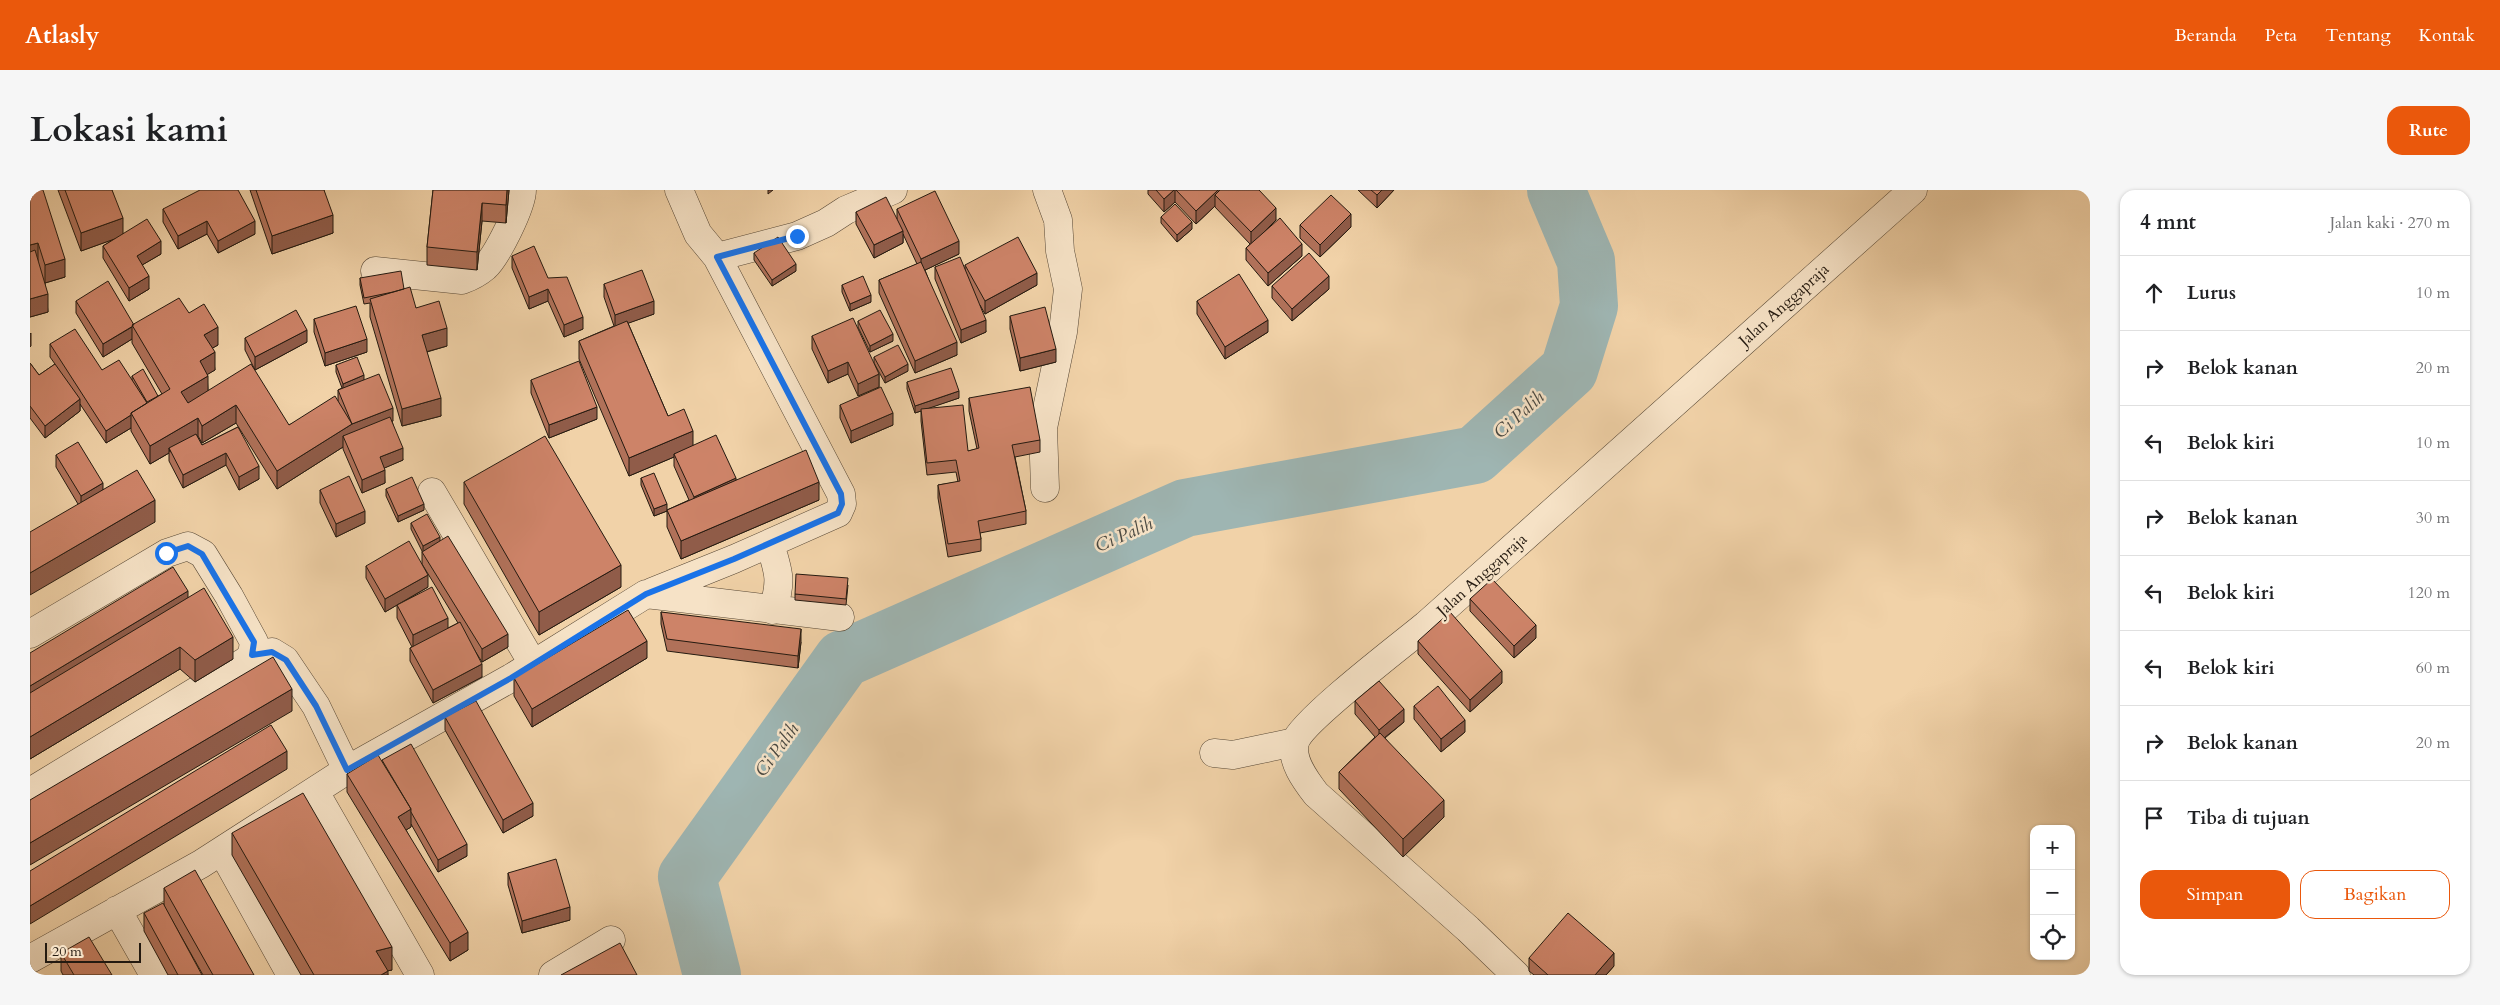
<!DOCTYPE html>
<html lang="id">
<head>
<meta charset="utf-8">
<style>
	body { margin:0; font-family:Cardo,serif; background:#f6f6f6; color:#202124 }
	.controls { position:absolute; right:15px; bottom:15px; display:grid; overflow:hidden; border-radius:10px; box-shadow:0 1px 4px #0004 }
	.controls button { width:45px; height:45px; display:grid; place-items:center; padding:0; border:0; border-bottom:1px solid #e0e0e0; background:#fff; color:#202124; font:25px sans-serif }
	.scale { position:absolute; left:15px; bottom:12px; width:96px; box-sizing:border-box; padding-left:5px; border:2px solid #241a10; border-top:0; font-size:14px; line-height:18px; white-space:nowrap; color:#241a10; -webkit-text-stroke:4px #f6e2c6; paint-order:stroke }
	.stop { position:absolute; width:15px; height:15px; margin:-11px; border:4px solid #1a73e8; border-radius:50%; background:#fff }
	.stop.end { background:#1a73e8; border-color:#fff; box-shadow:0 1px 5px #0008 }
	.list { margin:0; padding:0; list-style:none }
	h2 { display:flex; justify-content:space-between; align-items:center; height:65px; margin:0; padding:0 20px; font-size:21px }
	h2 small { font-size:16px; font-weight:400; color:#757577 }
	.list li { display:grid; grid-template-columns:32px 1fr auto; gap:15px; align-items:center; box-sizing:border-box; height:75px; padding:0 20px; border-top:1px solid #e0e0e0 }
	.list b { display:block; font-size:19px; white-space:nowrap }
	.list em { font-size:16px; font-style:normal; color:#757577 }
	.actions { display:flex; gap:10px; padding:15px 20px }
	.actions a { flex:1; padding:11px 0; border:1px solid #ea580c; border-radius:15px; text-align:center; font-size:18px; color:#ea580c }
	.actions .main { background:#ea580c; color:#fff }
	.icon { flex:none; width:28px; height:28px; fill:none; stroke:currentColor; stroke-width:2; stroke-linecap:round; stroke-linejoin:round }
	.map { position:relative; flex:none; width:2060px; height:785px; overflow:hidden; border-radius:15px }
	header { display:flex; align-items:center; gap:30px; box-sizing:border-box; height:70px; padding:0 25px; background:#ea580c; color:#fff }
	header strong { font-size:24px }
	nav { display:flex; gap:28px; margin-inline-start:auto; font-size:18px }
	.intro { display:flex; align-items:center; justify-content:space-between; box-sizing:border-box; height:120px; padding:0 30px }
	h1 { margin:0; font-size:35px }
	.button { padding:12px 22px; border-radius:15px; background:#ea580c; color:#fff; font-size:18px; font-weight:700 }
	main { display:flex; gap:30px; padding:0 30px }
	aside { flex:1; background:#fff; border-radius:15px; box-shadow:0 1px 4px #0004 }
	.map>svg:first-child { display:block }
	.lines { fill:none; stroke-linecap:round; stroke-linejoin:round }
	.river { stroke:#9eb5b2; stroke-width:58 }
	.minor-casing { stroke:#574836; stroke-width:29 }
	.minor { stroke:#f6e2c6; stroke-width:28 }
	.wall { fill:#b07159; stroke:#241a10 }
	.shaded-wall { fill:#905c49; stroke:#241a10 }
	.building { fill:#cd8368; stroke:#241a10 }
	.route { stroke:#1a73e8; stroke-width:6 }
	.labels { text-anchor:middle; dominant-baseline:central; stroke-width:5; stroke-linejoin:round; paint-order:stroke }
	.street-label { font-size:16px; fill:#241a10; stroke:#f6e2c6 }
	.water-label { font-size:18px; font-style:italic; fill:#494841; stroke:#f6e2c6 }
</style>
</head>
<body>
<header>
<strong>Atlasly</strong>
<nav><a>Beranda</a><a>Peta</a><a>Tentang</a><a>Kontak</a></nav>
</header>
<div class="intro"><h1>Lokasi kami</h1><a class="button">Rute</a></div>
<main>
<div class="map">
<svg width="2060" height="785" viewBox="0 0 2060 785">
	<rect width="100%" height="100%" fill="#f1d2a8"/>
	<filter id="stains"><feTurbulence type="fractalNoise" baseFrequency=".004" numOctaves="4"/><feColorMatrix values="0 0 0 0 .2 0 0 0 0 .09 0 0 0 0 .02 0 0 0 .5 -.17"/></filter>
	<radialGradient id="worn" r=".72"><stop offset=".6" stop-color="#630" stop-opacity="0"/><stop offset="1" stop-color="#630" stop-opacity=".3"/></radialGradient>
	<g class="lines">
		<path class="river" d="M682,785l-25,-98 156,-218 342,-151 290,-53 94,-85 20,-64 -3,-45 -30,-71"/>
		<g class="minor-casing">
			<path id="minor" d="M649,0l19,44 19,23 80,-21 29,-13 20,-13 47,-20
				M345,81l87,9c8,-3 16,-7 23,-13 12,-11 37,-61 37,-77
				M1015,298l-2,-60 20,-96 5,-43 -8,-38 -2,-31 -11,-30
				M402,302l101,172
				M740,354c9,29 12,36 3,66
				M622,402l82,-33 104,-46 4,-9 -1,-10 -124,-237
				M0,444l137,-81 21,-7 15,8 26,42 25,46 -2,13 20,-3 13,8 31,46 31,64
				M1184,563l19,2 62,-13
				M0,602l216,-131 6,-6
				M285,602l105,183
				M192,661l69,124
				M87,720l37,65
				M0,769l171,-95 146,-94 164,-92 135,-84 194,23
				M523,785l58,-35
				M1486,785l-48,-46 -152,-135c-10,-13 -26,-34 -21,-52 7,-21 109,-99 131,-117l487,-435"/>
		</g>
		<use href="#minor" class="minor"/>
	</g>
	<path class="wall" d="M0,0l35,87 -20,6 3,29 -18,5z
		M28,0h54l11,44 38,20 -19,11 7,24 -20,12 -26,-43v-12l11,-7 -33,12z
		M220,0h74l9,43 -61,21z
		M403,0h76l-3,33 -24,-2 -5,49 -50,-5v-18z
		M1118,0h111l17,30 -18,18 44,18 -34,30 -22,-26v-12l4,-4 -35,-37v-1l-19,18 -21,-22 -11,10 -16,-18z
		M1328,0h36l-17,18z
		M133,19l92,25 -37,19 -11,-19 -29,15 -15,-27z
		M867,19l62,45 -34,16 32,85 -42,18 -36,-80v-13l38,-16 -14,-30v9l-29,15 -18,-34v-12l41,7z
		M1131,27l31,12 -15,13 -16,-19z
		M1270,35l51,2 -31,30 -20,-19z
		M724,63l42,18 -24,15 -18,-26z
		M482,66l36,22 35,51 -19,8 -16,-36 -19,8 -17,-41z
		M935,75l72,20 -52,29 -5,-9 6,27 -25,11 -26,-64v-12l30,3z
		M330,88l44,11 12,19 31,38 -20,6 14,64 -39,10 -32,-109v-14l-6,1 -4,-19z
		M574,94l50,30 -26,9 40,93 25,29 43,35 83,20 -138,59 -14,-32v-17l22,-10 -15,-34v-9l-45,19 -50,-117v-18l35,-15 -10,-29z
		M812,95l29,17 -21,9 -8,-19z
		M1242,96l57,3 -37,32 -20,-23z
		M46,111l58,24 55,-12 29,32 -6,3 3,22 -8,4 1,17 81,34 49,-24v-11l4,-2 -6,-16v-7l28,15 29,41h-1l11,39 -19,8 1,15 -23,10 -19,-44v-2l-66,42 -41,-66 -34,20 -4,-7h-1l5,9 36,-18 21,52 -20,11 -13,-25 -43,23 -14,-27v-8l-19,11 -19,-33v-3l-25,15 -26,-39v7l-35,27 -15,-20v-55l9,12 16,-11 -5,-7v-13l52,26 30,11v-5l26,20 4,-2 -30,-51v-4l-29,18 -27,-44z
		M1167,111l71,31 -43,27 -28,-45z
		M980,126l46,46 -36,9 -10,-42z
		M284,129l53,33 -42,14 -11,-34z
		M828,131l35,20 -23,11 -12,-25z
		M782,146l67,38v13l-21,9 -10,-22 -20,9 -16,-34z
		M215,148l62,4 -52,28 -10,-20z
		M844,167l34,14 -23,12 -11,-20z
		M501,190l66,39 -48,19 -18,-45z
		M877,192l52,16 -31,10 40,43 9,-2 -8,-38v-13l71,42v12l-25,5 11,54v13l-46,9 1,6v12l-33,6 -10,-59v-13l20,-3 -2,-10 -29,3 -6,-54v-10l-6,2 -8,-24z
		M810,215l53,20 -42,18 -11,-25z
		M26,265l47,35 52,32 -77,-18 -22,-37z
		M611,288l26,33 -13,5 -13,-31z
		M434,292l157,105 -82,48 -75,-131z
		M356,299l38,21 -26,12 -12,-26z
		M290,300l45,33 -29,14 -16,-34z
		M381,333l29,18 68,106 -26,15 -10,-16 10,31 -49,26 -23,-42v-13l2,-1 -15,-29v-13l-12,7 -19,-34v-12l62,21 -30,18 50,23 10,-5 -36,-59v-13l-11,-22z
		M818,395l-2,20 -51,-5v-6z
		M158,408l45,61 -38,23 -15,-13 -150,90z
		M1440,409l66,39 -22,20 -44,-47z
		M631,422l140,30 -3,26 -131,-17 -6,-27z
		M1388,451l84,42 -32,29 -52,-58z
		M617,468l-115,69 -18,-31v-18z
		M1325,511l49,21 -19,16 59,79 -41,40 -64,-68v-17l36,-35 -20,-23z
		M1384,516l51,26 -24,20 -27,-33z
		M415,527l88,99 -30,17 -58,-103z
		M352,570l85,96 -29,16 -27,-48v3l-5,3 62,120 -18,11 -103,-169v-18l35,-13z
		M202,643l160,137 -5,1 1,4h-87l-69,-120z
		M478,683l62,47 -48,13 -14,-48z
		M134,698l90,87h-51l-39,-69z
		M114,723l58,62h-34l-24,-44z
		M31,763l51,22h-49l-2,-4z
		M1499,768l85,8 -8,9h-72l-5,-4z"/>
	<path class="shaded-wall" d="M477,0h2l-3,33v-18z
		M738,0h5l-5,4z
		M1144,0h1v12l-11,10v-13z
		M1188,0h3l-6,5v11l-19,18v-13z
		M1352,0h12l-17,18v-13z
		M452,13v18l-5,49v-18z
		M1246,18v12l-25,25v-13z
		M1321,24v13l-31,30v-12z
		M303,25v18l-61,21v-18z
		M93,28v18l-42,15v-18z
		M177,31v13l-29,15v-13z
		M225,31v13l-37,19v-12z
		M1162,32v7l-15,13v-7z
		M873,41v12l-29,15v-13z
		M131,51v13l-24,14v-12z
		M929,51v13l-38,18v-13z
		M8,53v18l-8,2v-18z
		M1272,54v12l-34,30v-13z
		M35,69v18l-20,6v-18z
		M766,74v7l-24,15v-6z
		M1007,83v12l-52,29v-13z
		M119,86v13l-20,12v-13z
		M1299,86v13l-37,32v-12z
		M518,99v12l-19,8v-12z
		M18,104v18l-18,5v-18z
		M841,105v7l-21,9v-7z
		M624,111v13l-39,14v-13z
		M553,127v12l-19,8v-12z
		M956,130v12l-25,11v-13z
		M1238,130v12l-43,27v-12z
		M102,137v12l-29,18v-13z
		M188,137v18l-14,8v-18z
		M417,138v18l-25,7v-18z
		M277,140v12l-52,28v-13z
		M1,143v13l-1,1v-13z
		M863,144v7l-23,11v-6z
		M337,149v13l-42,14v-13z
		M927,152v13l-42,18v-12z
		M1026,159v13l-36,9v-13z
		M185,162v18l-15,9v-18z
		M818,172v12l-20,9v-12z
		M878,174v7l-23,12v-6z
		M849,184v13l-21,9v-12z
		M334,185v7l-21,8v-6z
		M178,186v18l-27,16v-18z
		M929,201v7l-44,15v-7z
		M411,208v18l-39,10v-17z
		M50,209v12l-35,27v-12z
		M206,215v18l-34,20v-17z
		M567,217v12l-48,19v-13z
		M363,218v13l-41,16 -9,-1v11l-66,42v-18l75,-47z
		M863,223v12l-42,18v-12z
		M101,225v13l-25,15v-12z
		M168,228v18l-28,16 -1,-4v5l-19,11v-18z
		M663,241v18l-19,5v3l-45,19v-18z
		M373,258v12l-23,10v-13z
		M196,263v12l-43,23v-13z
		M229,276v13l-20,11v-13z
		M355,280v13l-23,10v-13z
		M706,288v13l-42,19v-13z
		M789,292v18l-138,59v-18z
		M73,293v13l-22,13v-13z
		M125,310v22l-125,73v-22z
		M394,314v6l-26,12v-6z
		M637,314v7l-13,5v-7z
		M335,321v12l-29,14v-13z
		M410,347v7l-17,9v-7z
		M591,375v22l-82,48v-23z
		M398,385v12l-43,25v-13z
		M158,401v18l-158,95v-18z
		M418,428v12l-35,18v-13z
		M1506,435v13l-22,20v-12z
		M771,439v13l-3,26v-12z
		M478,444v13l-26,15v-13z
		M203,447v22l-38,23v-22z
		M617,451v17l-115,69v-18z
		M150,457v22l-150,90v-22z
		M452,474v13l-49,26v-13z
		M1472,481v12l-32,29v-12z
		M262,499v22l-262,154v-22z
		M1374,519v13l-25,20v-12z
		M1435,530v12l-24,20v-13z
		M257,561v18l-257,155v-18z
		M1414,610v17l-41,40v-18z
		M503,613v13l-30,17v-13z
		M381,619v18l-13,8v-18z
		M437,654v12l-29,16v-12z
		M540,717v13l-48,13v-12z
		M438,742v18l-18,11v-18z
		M362,757v23l-16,3v-22z
		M1584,763v13l-8,9h-11z
		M358,781v4h-7z"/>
	<path class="building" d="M0,0h13l22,69 -20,6 -7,-22 -8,2z
		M35,0h47l11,28 -42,15z
		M170,0h38l17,31 -37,20 -11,-20 -29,15 -15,-27z
		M226,0h68l9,25 -61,21z
		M403,0h74l-1,15 -24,-2 -5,49 -50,-5z
		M1126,0h18l-10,9z
		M1146,0h42l-22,21z
		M1190,0h39l17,18 -25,24 -36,-37z
		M1341,0h11l-5,5z
		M905,1l24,50 -38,18 -24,-50z
		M1301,5l20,19 -31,31 -20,-20z
		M856,7l17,34 -29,14 -18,-33z
		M1145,14l17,18 -15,13 -16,-18z
		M1250,28l22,26 -34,29 -22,-25z
		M117,29l14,22 -24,15 12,20 -20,12 -26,-42z
		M748,47l18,27 -24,16 -18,-27z
		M988,47l19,36 -52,28 -20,-36z
		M504,56l14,32 19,-1 16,40 -19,8 -16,-36 -19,8 -17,-41z
		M5,60l13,44 -18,5v-47z
		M1279,63l20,23 -37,33 -20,-23z
		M930,67l26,63 -25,10 -26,-63z
		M891,72l36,80 -42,19 -36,-81z
		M612,80l12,31 -39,14 -11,-31z
		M371,81l3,18 -11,3 -29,6 -4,-20z
		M1209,84l29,46 -43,27 -28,-46z
		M833,86l8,19 -21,9 -8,-19z
		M78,91l26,44h-2l1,1 -30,18 -27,-43z
		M380,97l6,21 23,-7 8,27 -25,7 19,63 -39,11 -32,-110z
		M149,108l10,15 15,-9 14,23 -14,8 11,17 -15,9 8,15 -27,16 7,11 63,-39 38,61 46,-29 17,28 -75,47 -41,-66 -34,21 -4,-8 -48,28 -19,-33 39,-24 -38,-64z
		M326,116l11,33 -42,14 -11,-34z
		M1015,117l11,42 -36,9 -10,-42z
		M266,120l11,20 -52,27 -10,-19z
		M850,120l13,24 -23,12 -12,-25z
		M823,128l26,56 -21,10 -10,-22 -20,9 -16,-35z
		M597,131l41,95 16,-7 9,22 -64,27 -50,-117z
		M45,139l27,41 17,-10 28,43 -16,10v2l-25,16 -56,-87z
		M868,155l10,19 -23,13 -11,-20z
		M327,167l7,18 -21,9 -7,-19z
		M549,171l18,46 -48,18 -18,-45z
		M0,173l9,12 16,-11 25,35 -35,27 -15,-20z
		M921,178l8,23 -44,15 -8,-24z
		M113,179l15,27 -11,6 -15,-26z
		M349,184l14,34 -41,16 -14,-34z
		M851,197l12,26 -42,18 -11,-26z
		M1000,197l10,53 -28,5 14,66 -48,10 3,18 -33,5 -10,-59 22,-4 -4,-21 -29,3 -6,-54 42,-4 5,46 11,-3 -10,-50z
		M360,227l13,31 -23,9 5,13 -23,10 -19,-44z
		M208,237l21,39 -20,11 -13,-24 -43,22 -14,-27 27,-14 6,11z
		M686,245l20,43 -42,19 -20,-43z
		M515,246l76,129 -82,47 -75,-130z
		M48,252l25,41 -22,13 -25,-41z
		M776,260l13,32 -138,59 -14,-31z
		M107,280l18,30 -125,73v-41z
		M624,283l13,31 -13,5 -13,-31z
		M319,286l16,35 -29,13 -16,-34z
		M382,287l12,27 -26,12 -12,-27z
		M397,324l13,23 -17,9 -12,-23z
		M418,346l60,98 -26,15 -60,-97z
		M379,351l19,34 -43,24 -19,-33z
		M143,377l15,24 -158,95v-33z
		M766,384l52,4 -2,21 -51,-5z
		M1462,389l44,46 -22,21 -44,-47z
		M402,397l16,31 -35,17 -16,-30z
		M174,398l29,49 -38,23 -15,-13 -150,90v-44z
		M598,420l19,31 -115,68 -18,-31z
		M631,422l140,17 -3,27 -131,-17z
		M1420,422l52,59 -32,29 -52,-59z
		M430,432l22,42 -49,26 -23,-42z
		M243,467l19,32 -262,154v-43z
		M1349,491l25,28 -25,21 -24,-29z
		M1408,496l27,34 -24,19 -27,-33z
		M446,511l57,102 -30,17 -58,-103z
		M241,535l16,26 -257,155v-35z
		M1350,543l64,67 -41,39 -64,-67z
		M381,554l56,100 -29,16 -27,-48v-3l-29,-49z
		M348,565l33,54 -13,8 70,115 -18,11 -103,-169z
		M273,603l89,154 -16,4 12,20 -7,4h-67l-82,-142z
		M526,669l14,48 -48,14 -14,-48z
		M165,680l59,105h-41l-49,-87z
		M133,713l39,72h-24l-34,-62z
		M1538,723l46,40 -19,22h-47l-19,-17z
		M59,747l23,38h-38l-13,-22z
		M590,753l17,32h-76z"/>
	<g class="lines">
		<path class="route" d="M136,363l22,-7 14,8 52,88 -2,13 20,-3 14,8 30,46 31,64 164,-92 135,-84 88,-35 104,-46 4,-9 -1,-10 -124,-237 80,-21"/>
	</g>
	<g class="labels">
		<g class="street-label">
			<text transform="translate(1754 115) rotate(-42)">Jalan Anggapraja</text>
			<text transform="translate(1452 385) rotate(-42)">Jalan Anggapraja</text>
		</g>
		<g class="water-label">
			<text transform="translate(1489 225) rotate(-42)">Ci Palih</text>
			<text transform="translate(1094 345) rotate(-24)">Ci Palih</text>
			<text transform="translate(747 560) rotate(-54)">Ci Palih</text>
		</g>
	</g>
	<rect width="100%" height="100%" filter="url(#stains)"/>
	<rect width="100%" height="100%" fill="url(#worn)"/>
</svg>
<div class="controls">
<button>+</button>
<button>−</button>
<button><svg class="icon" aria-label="locate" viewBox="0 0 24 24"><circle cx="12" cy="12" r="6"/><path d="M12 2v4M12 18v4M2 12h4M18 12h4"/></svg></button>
</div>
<div class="scale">20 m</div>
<div class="stop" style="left:136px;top:363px"></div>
<div class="stop end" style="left:767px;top:46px"></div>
</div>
<aside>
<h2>4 mnt<small>Jalan kaki · 270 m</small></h2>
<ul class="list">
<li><svg class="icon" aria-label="ahead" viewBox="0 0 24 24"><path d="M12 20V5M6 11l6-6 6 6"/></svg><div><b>Lurus</b></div><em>10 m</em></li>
<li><svg class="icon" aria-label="right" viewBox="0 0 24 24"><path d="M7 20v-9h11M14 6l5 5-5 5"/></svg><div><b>Belok kanan</b></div><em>20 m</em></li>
<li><svg class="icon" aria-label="left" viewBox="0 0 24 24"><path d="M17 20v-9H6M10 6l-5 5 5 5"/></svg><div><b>Belok kiri</b></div><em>10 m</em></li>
<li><svg class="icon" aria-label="right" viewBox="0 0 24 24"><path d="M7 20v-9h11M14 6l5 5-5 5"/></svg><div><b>Belok kanan</b></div><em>30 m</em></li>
<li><svg class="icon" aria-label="left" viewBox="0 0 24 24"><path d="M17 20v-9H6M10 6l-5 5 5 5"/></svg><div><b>Belok kiri</b></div><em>120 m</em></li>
<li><svg class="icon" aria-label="left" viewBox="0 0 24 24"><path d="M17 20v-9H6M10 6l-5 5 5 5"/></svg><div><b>Belok kiri</b></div><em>60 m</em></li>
<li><svg class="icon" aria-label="right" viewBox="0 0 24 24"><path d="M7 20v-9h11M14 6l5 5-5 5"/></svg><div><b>Belok kanan</b></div><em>20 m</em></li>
<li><svg class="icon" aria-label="arrive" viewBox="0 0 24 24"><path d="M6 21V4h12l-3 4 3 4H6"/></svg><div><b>Tiba di tujuan</b></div></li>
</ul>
<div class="actions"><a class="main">Simpan</a><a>Bagikan</a></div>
</aside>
</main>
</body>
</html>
